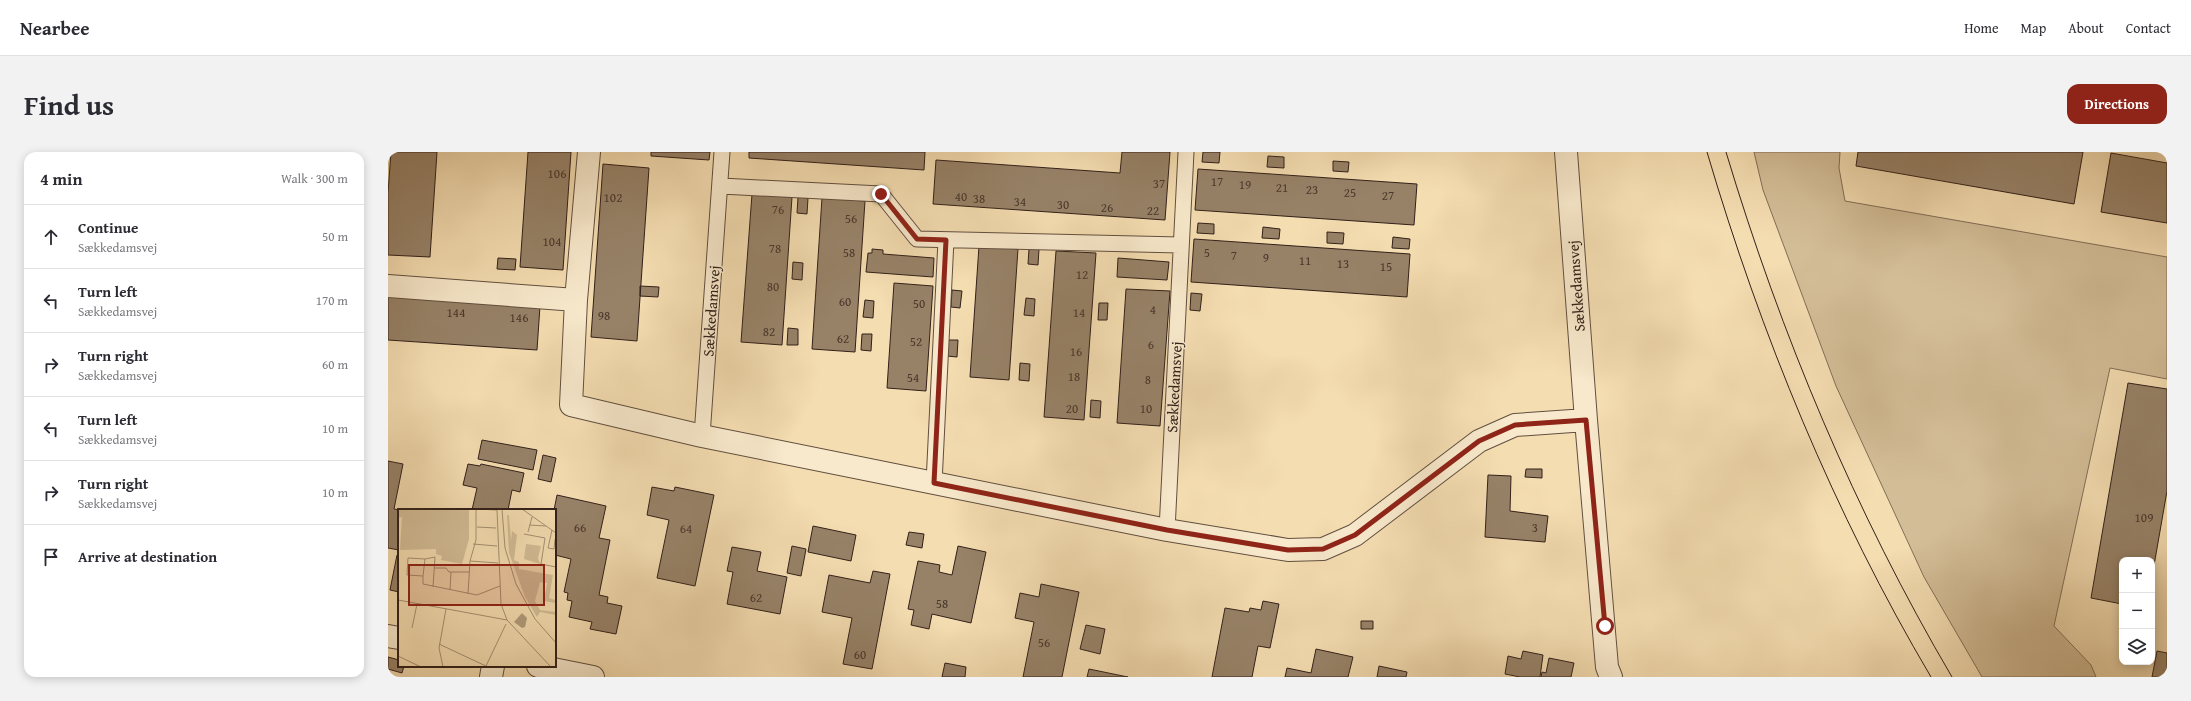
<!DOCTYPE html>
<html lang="en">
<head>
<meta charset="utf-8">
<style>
	body { margin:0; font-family:"Gentium Book Plus",serif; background:#f2f2f3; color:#2b2b33 }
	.controls { position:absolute; right:12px; bottom:12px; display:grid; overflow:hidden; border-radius:8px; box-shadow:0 2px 10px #0003 }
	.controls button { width:36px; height:36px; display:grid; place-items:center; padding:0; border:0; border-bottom:1px solid #e1e1e2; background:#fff; color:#2b2b33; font:20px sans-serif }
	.stop { position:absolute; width:12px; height:12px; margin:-9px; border:3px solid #8f2418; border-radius:50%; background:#fff }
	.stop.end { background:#8f2418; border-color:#fff; box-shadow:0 1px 4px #0008 }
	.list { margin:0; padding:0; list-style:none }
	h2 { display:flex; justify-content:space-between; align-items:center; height:52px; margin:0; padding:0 16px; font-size:17px }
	h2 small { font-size:13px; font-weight:400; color:#7c7c81 }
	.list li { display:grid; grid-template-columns:26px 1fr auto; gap:12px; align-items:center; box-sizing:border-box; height:64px; padding:0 16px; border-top:1px solid #e1e1e2 }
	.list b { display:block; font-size:15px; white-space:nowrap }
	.list p { margin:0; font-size:13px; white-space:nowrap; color:#7c7c81 }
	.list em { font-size:13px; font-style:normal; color:#7c7c81 }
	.icon { flex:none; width:22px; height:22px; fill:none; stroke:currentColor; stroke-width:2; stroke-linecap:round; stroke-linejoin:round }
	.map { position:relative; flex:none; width:1779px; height:525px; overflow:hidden; border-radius:12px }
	header { display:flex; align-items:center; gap:24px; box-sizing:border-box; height:56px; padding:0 20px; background:#fff; border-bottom:1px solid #e1e1e2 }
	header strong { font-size:19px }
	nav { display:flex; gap:22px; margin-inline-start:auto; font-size:14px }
	.intro { display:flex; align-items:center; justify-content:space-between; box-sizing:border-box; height:96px; padding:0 24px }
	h1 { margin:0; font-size:28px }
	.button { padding:10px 18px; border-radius:12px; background:#8f2418; color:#fff; font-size:14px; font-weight:700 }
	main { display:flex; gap:24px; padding:0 24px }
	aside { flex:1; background:#fff; border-radius:12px; box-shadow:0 2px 10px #0003 }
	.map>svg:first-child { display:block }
	.green { fill:#d3bd97; stroke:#826e58 }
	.building { fill:#978268; stroke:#322019 }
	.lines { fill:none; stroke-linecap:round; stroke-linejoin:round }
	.service-casing { stroke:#624f3f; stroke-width:17 }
	.minor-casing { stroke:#624f3f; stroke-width:24 }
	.service { stroke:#f8e9cc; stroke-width:15 }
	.minor { stroke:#f8e9cc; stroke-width:22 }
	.tram { stroke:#322019; stroke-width:1 }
	.route { stroke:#8f2418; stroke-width:5 }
	.labels { text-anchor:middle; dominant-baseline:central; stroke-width:3; stroke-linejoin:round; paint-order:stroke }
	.number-label { font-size:13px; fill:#4b382d }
	.street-label { font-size:15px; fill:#322019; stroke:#f8e9cc }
	.inset-road { fill:none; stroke:#a69174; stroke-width:1 }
	.view { fill:#8f2418; fill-opacity:0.15; stroke:#8f2418; stroke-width:2 }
	.inset-edge { fill:none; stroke:#322019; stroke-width:2 }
</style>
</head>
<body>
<header>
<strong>Nearbee</strong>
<nav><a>Home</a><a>Map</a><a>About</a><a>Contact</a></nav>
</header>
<div class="intro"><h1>Find us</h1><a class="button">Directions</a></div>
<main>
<aside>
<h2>4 min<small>Walk · 300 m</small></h2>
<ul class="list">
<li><svg class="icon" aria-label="ahead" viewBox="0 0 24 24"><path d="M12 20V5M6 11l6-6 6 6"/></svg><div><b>Continue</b><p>Sækkedamsvej</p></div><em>50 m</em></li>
<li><svg class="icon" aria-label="left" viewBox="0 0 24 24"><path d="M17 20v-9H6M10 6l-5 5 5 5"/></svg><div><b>Turn left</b><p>Sækkedamsvej</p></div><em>170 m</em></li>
<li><svg class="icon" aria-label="right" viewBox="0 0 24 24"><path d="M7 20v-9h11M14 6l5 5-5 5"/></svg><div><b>Turn right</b><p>Sækkedamsvej</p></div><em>60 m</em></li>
<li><svg class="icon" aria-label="left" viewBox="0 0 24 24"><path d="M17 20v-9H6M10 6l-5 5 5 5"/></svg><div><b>Turn left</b><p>Sækkedamsvej</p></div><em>10 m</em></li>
<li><svg class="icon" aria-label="right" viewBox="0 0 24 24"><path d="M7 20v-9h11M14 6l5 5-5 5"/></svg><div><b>Turn right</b><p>Sækkedamsvej</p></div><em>10 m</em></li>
<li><svg class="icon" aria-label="arrive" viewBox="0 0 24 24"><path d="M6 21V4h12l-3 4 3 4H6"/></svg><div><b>Arrive at destination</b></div></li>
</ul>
</aside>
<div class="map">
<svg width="1779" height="525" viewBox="0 0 1779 525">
	<rect width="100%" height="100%" fill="#f4ddb1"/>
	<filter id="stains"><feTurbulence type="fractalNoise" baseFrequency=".005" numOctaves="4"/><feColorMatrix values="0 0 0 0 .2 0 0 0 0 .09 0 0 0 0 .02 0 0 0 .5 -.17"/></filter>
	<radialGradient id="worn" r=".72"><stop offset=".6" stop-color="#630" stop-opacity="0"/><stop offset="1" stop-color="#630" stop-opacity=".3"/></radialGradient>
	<path class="green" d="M1366,0h86l-1,16 6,33 322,56v122l-57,-11 -56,258 37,39 5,12h-114l-58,-100 -88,-191 -73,-196z"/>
	<path class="building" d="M3,0h46l-7,105 -42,-2v-62z
		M140,0h43l-8,118 -43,-3z
		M263,0h59l-1,8 -58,-4z
		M361,0h176l-1,18 -175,-12z
		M734,0h48l-5,68 -232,-16 3,-44 184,13z
		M815,0h17l-1,11 -17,-1z
		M1470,0h225l-9,52 -218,-38z
		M1723,1l56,10v60l-66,-11z
		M880,4l16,1v11l-17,-1z
		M945,9l16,1 -1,10 -15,-1z
		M215,12l46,4 -12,173 -46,-4z
		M810,17l219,15 -3,41 -219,-15z
		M364,42l40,3 -10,148 -41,-3z
		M410,45l10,1 -1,16 -10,-1z
		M434,46l43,3 -10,151 -43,-3z
		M810,71l16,1v10l-17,-1z
		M875,75l17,2 -1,10 -17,-1z
		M939,80l17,1 -1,11 -16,-1z
		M1005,85l17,2 -1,10 -17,-1z
		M806,87l216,15 -3,43 -216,-15z
		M591,94l39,3 -9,131 -39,-3z
		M484,97l11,1v4l51,4 -1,19 -67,-5 2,-19h4z
		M641,97h10l-1,16 -10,-1z
		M668,99l40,2 -12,167 -40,-3z
		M110,106l18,1 -1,11 -18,-1z
		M730,106l51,4 -2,18 -50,-3z
		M405,110l10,1 -1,17 -10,-1z
		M506,131l39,3 -7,105 -39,-3z
		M252,134l19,1 -1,10 -18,-1z
		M738,137l44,2 -10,135 -43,-3z
		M564,138l10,1 -2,17 -9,-1z
		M803,141l11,1 -2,17 -10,-1z
		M0,143l152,11 -3,44 -149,-10z
		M638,146l9,1 -1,17 -10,-1z
		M477,148l9,1 -1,17 -10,-1z
		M711,151h9l-1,17h-9z
		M400,176l10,1v16h-11z
		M474,182h10l-1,17 -10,-1z
		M560,188h10l-1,17 -10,-1z
		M632,211l10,1 -1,17 -10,-1z
		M1740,231l39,6v102l-15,86v-17h-30v44l-31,-6z
		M703,248l10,1 -1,17 -10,-1z
		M94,288l55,10 -4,20 -55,-11z
		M155,303l13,3 -5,24 -13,-3z
		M0,309l15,3 -9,45 5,1v40l-11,-2z
		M80,312l12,2 1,-2 43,9 -4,19 -8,-2 -4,20h-36l5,-22 -14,-3z
		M1138,317h16v9l-17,-1z
		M1100,323l23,1 -1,35 38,5 -3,26 -60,-5z
		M264,335l22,4 1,-4 39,8 -19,91 -38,-8 12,-58 -22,-5z
		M169,343l49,11 -7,32 11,2 -11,55 9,2 -1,6 15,3 -6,28 -26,-5 2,-7 -23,-5 3,-16 -5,-1 1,-7 -4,-1 7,-33 -16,-4 -1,-45z
		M425,374l43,9 -5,26 -43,-9z
		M521,380l15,2 -2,14 -16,-3z
		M404,394l14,3 -5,27 -14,-3z
		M570,394l28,6 -15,71 -39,-9 -3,15 -18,-4 3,-15 -6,-1 10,-48 22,4 -1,7 13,3z
		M344,395l29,5 -4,19 30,6 -7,37 -53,-10 6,-32 -6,-1z
		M9,403h2v37l-9,-2z
		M485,419l17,3 -18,95 -29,-5 9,-46 -30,-6 7,-37 41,8z
		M653,432l38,8 -17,85h-39l11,-55 -19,-4 5,-25 19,4z
		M875,449l16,3 -9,44 -12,-2 -6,31h-40l13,-69 24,4 1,-4 11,2z
		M973,469h12v8h-12z
		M698,473l19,4 -5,25 -20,-5z
		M928,497l37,8 -5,20h-63l2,-9 24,5z
		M1135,499l20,4 -3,22h-20l-15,-3 3,-18 13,3z
		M1769,499l10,2v24h-15z
		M0,505l11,3v6h5l-2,7 -14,-4z
		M1161,506l25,5 -3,14h-30l1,-5 4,1z
		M557,511l21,4 -1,10h-23z
		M991,514l28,6 -1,5h-29z
		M701,517l39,8h-41z"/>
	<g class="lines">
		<g class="service-casing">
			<path id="service" d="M333,34l160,8 36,45 263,6
				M314,284l20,-284
				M546,331l12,-243
				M779,378l19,-378"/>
		</g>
		<g class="minor-casing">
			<path id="minor" d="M1178,0l20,268 21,247 4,10
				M0,134l188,14 13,-148
				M188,148l-5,105 131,31 232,47 233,47 121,20 35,-1 32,-14 124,-94 36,-16 71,-5
				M0,484l11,2
				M150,514l55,11
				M103,525l2,-11"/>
		</g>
		<use href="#service" class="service"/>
		<use href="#minor" class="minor"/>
		<path class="tram" d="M1319,0c54,183 127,361 224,525
			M1338,0c55,183 129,360 226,525"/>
	</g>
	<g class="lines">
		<path class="route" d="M493,42l36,45 29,1 -12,243 233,47 121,20 35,-1 32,-14 124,-94 36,-16 71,-5 19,206"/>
	</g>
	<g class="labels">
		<g class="number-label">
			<text x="169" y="21">106</text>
			<text x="829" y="29">17</text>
			<text x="771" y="31">37</text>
			<text x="857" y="32">19</text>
			<text x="894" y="35">21</text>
			<text x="924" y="37">23</text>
			<text x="962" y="40">25</text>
			<text x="1000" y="43">27</text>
			<text x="573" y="44">40</text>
			<text x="225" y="45">102</text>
			<text x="591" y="46">38</text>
			<text x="632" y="49">34</text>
			<text x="675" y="52">30</text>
			<text x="719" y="55">26</text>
			<text x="390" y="57">76</text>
			<text x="765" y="58">22</text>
			<text x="463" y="66">56</text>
			<text x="164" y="89">104</text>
			<text x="387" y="96">78</text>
			<text x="461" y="100">58</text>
			<text x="819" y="100">5</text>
			<text x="846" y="103">7</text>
			<text x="878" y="105">9</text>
			<text x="917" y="108">11</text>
			<text x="955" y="111">13</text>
			<text x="998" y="114">15</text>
			<text x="694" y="122">12</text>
			<text x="385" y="134">80</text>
			<text x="457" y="149">60</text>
			<text x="531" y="151">50</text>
			<text x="765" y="157">4</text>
			<text x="68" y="160">144</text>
			<text x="691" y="160">14</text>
			<text x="216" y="163">98</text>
			<text x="131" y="165">146</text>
			<text x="381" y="179">82</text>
			<text x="455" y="186">62</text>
			<text x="528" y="189">52</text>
			<text x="763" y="192">6</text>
			<text x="688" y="199">16</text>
			<text x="686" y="224">18</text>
			<text x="525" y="225">54</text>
			<text x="760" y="227">8</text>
			<text x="684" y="256">20</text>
			<text x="758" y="256">10</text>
			<text x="1756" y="365">109</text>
			<text x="192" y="375">66</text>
			<text x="1147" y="375">3</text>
			<text x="298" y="376">64</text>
			<text x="368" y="445">62</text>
			<text x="554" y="451">58</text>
			<text x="656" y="490">56</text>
			<text x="472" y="502">60</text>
		</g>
		<g class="street-label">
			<text transform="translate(1188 134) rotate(-94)">Sækkedamsvej</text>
			<text transform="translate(323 159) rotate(-86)">Sækkedamsvej</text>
			<text transform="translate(786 235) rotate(-87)">Sækkedamsvej</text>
		</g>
	</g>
	<g transform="translate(10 357)">
		<rect width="158" height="158" fill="#f4ddb1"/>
		<path d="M0,0h71v30l-7,25 -21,-4 1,-4 -6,-2v-5l-36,1 2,-33 -4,1zM109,6h2l2,26 1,-10 5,4 -3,25 5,2v7l34,6 -4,23 6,2v3l-11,-2 3,-18 -7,-1 -5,19 5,9 16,2v3l-16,-3 -3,5 -12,-20 -16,-44zM128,35l15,2 -3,12 2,6 -16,-5z" fill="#d3bd97"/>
		<path d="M124,104l5,5 -2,9 -3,1 -8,-6z" fill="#b29d7d"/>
		<path class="inset-road" d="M104,0l3,39 11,36 19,35 21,24M124,0l34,24M131,16l17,1M79,18l19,1M154,21l-4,18 6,1 1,-10M130,23l4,-15M126,25l21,4 -4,26 15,3M75,35l24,2M27,50l-17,-1 -1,17 16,1 2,-17 10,-2 -2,30M72,52l28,2M36,59h12l3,4h20M25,67v8l54,11 23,-9M52,81l1,-18M70,85l2,-33 6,-21v-31l21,1 4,94 6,16M0,91l109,20 44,47M14,119l5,-24M41,135l49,23M0,147l23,11M88,157l20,-42M45,158l-4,-19 7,-39"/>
		<path class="view" d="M11,56h135v40h-135z"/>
		<rect width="158" height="158" class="inset-edge"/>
	</g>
	<rect width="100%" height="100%" filter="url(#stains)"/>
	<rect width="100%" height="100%" fill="url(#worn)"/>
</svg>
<div class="controls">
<button>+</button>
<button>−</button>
<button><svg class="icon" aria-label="layers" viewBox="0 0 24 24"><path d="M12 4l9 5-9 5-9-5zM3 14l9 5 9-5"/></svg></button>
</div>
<div class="stop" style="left:1217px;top:474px"></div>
<div class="stop end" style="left:493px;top:42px"></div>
</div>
</main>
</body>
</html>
